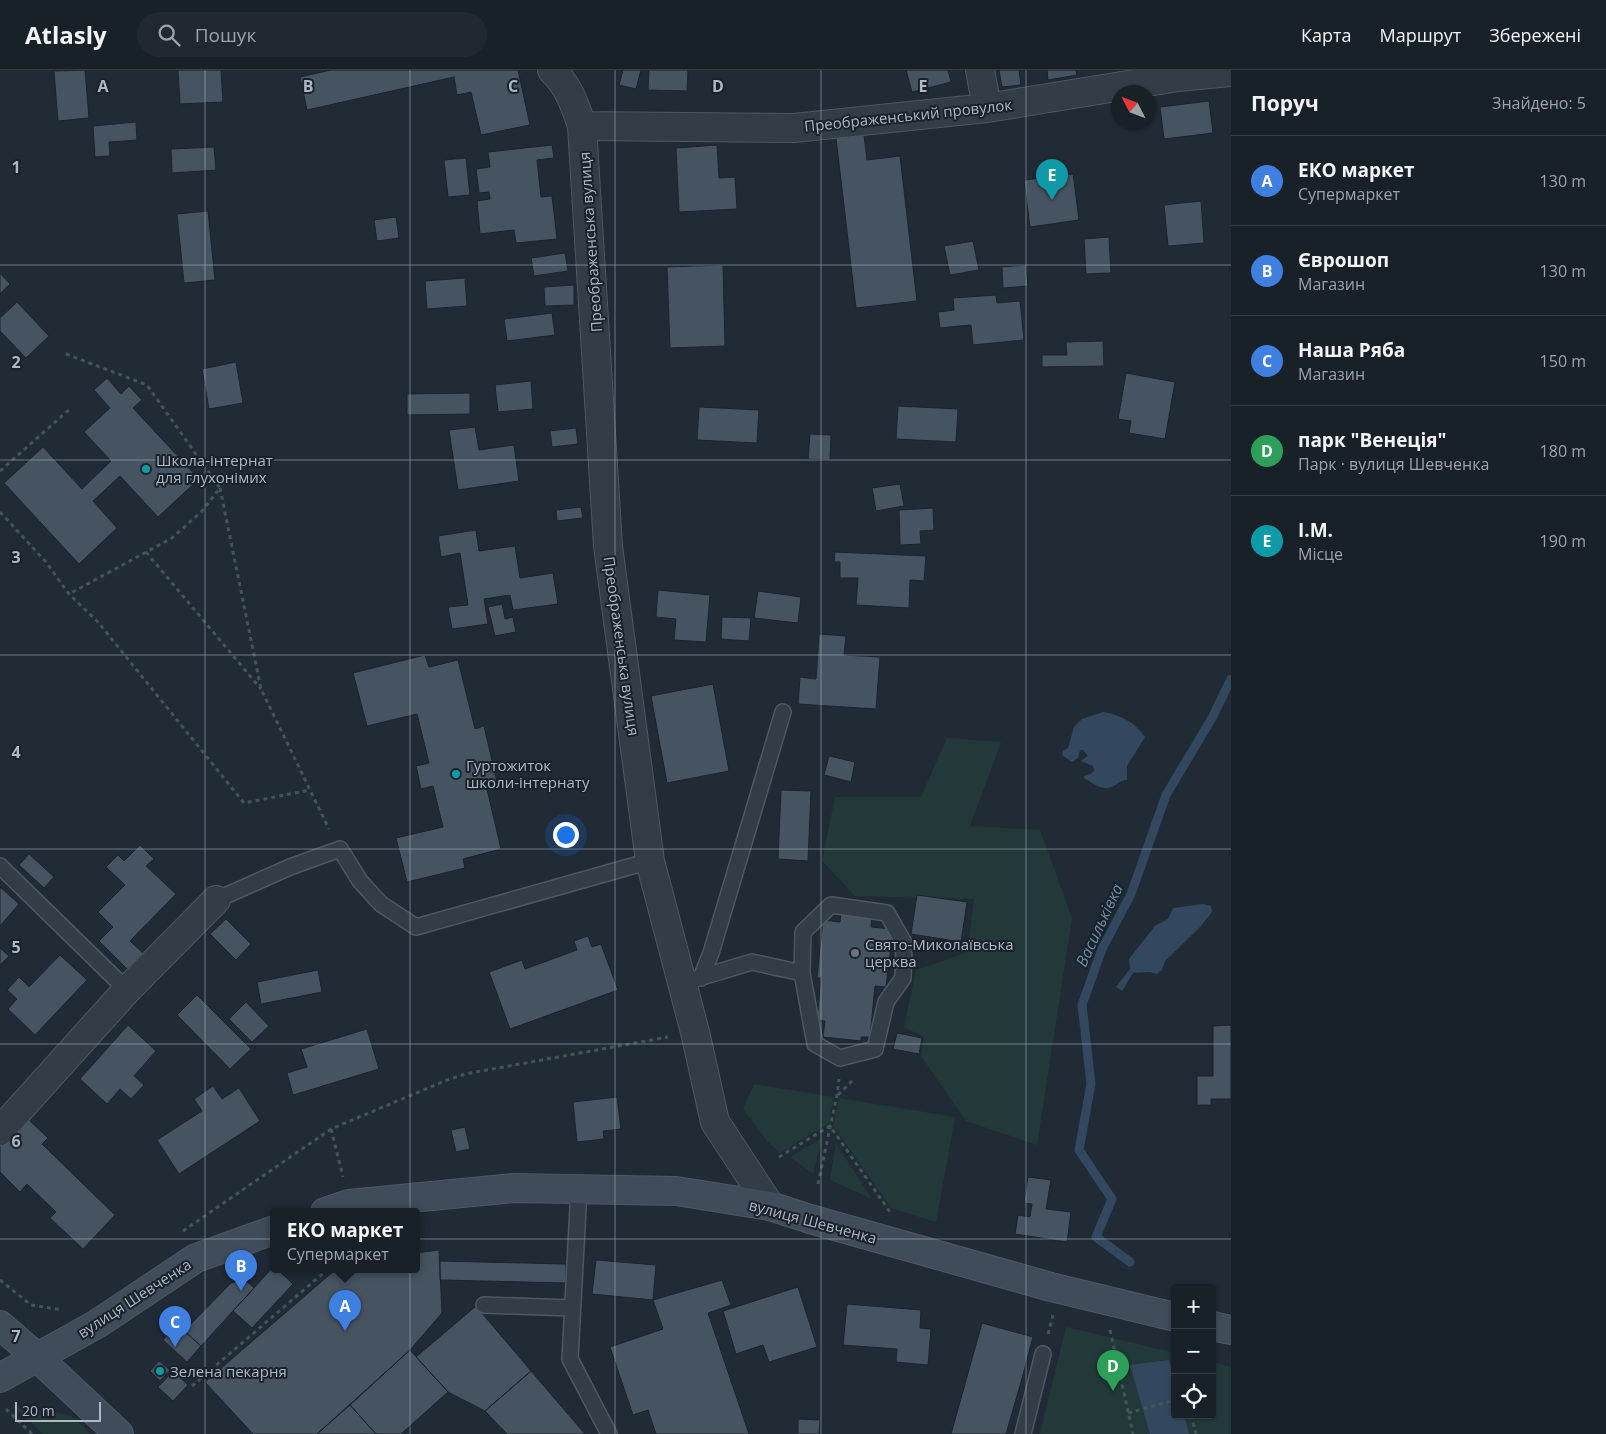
<!DOCTYPE html>
<html lang="uk">
<head>
<meta charset="utf-8">
<style>
	body { margin:0; font-family:"Open Sans",sans-serif; background:#212830; color:#f1f3f6 }
	.controls { position:absolute; right:15px; bottom:15px; display:grid; overflow:hidden; border-radius:5px; box-shadow:0 1px 4px #0004 }
	.controls button { width:45px; height:45px; display:grid; place-items:center; padding:0; border:0; border-bottom:1px solid #363e45; background:#182028; color:#f1f3f6; font:25px sans-serif }
	.compass { position:absolute; left:1111px; top:15px; width:45px; height:45px; border-radius:50%; background:#182028; box-shadow:0 1px 4px #0004; rotate:312deg }
	.scale { position:absolute; left:15px; bottom:12px; width:86px; box-sizing:border-box; padding-left:5px; border:2px solid #adb8c4; border-top:0; font-size:14px; line-height:18px; white-space:nowrap; color:#adb8c4; -webkit-text-stroke:4px #19222b; paint-order:stroke }
	.you { position:absolute; left:565px; top:764px; width:18px; height:18px; margin:-12px; border:4px solid #fff; border-radius:50%; background:#1a73e8; box-shadow:0 0 0 8px #1a73e833 }
	.badge { display:grid; place-items:center; width:32px; height:32px; border-radius:50%; background:#b45309; color:#fff; font-size:16px; font-weight:700 }
	.pin { position:absolute; translate:-50% -41px; filter:drop-shadow(0 1px 2px #0008) }
	.pin::after { content:''; position:absolute; top:26px; width:18px; height:15px; background:inherit; clip-path:polygon(0 0,100% 0,50% 100%) }
	.popup { position:absolute; left:270px; top:1138px; width:150px; height:65px; box-sizing:border-box; display:grid; place-content:center; border-radius:5px; background:#182028; filter:drop-shadow(0 1px 4px #0005); font-size:16px; white-space:nowrap; color:#9fa3a8 }
	.popup b { font-size:19px; color:#f1f3f6 }
	.popup::after { content:''; position:absolute; left:50%; top:100%; margin-left:-10px; border:10px solid transparent; border-top-color:#182028 }
	.list { margin:0; padding:0; list-style:none }
	h2 { display:flex; justify-content:space-between; align-items:center; height:65px; margin:0; padding:0 20px; font-size:21px }
	h2 small { font-size:16px; font-weight:400; color:#9fa3a8 }
	.list li { display:grid; grid-template-columns:32px 1fr auto; gap:15px; align-items:center; box-sizing:border-box; height:90px; padding:0 20px; border-top:1px solid #363e45 }
	.list b { display:block; font-size:19px; white-space:nowrap }
	.list p { margin:0; font-size:16px; white-space:nowrap; color:#9fa3a8 }
	.list em { font-size:16px; font-style:normal; color:#9fa3a8 }
	.icon { flex:none; width:28px; height:28px; fill:none; stroke:currentColor; stroke-width:2; stroke-linecap:round; stroke-linejoin:round }
	.map { position:relative; flex:none; width:1231px; height:1364px; overflow:hidden }
	header { display:flex; align-items:center; gap:30px; box-sizing:border-box; height:70px; padding:0 25px; background:#182028; border-bottom:1px solid #363e45 }
	header strong { font-size:24px }
	nav { display:flex; gap:28px; margin-inline-start:auto; font-size:18px }
	.search { width:350px; height:45px; background:#212830; display:flex; align-items:center; gap:12px; box-sizing:border-box; padding:0 18px; border-radius:28px; color:#9fa3a8; font-size:19px }
	main { display:flex }
	aside { flex:1; background:#182028 }
	.map>svg:first-child { display:block }
	.green { fill:#233939 }
	.water { fill:#33485e }
	.lines { fill:none; stroke-linecap:round; stroke-linejoin:round }
	.stream { stroke:#33485e; stroke-width:9 }
	.building { fill:#465361; stroke:#1b242e }
	.lane-casing { stroke:#4e5862; stroke-width:18 }
	.street-casing { stroke:#4e5862; stroke-width:30 }
	.secondary-casing { stroke:#4e5862; stroke-width:30 }
	.path { stroke:#415657; stroke-width:3; stroke-dasharray:4 4; stroke-linecap:butt }
	.lane { stroke:#333d47; stroke-width:15 }
	.street { stroke:#333d47; stroke-width:28 }
	.secondary { stroke:#414c5a; stroke-width:28 }
	.grid { fill:none; stroke:#adb8c4; stroke-width:1; stroke-opacity:0.55 }
	.culture-dot { fill:#0f9aa8; stroke:#19222b; stroke-width:2 }
	.worship-dot { fill:#6b7280; stroke:#19222b; stroke-width:2 }
	.labels { text-anchor:middle; dominant-baseline:central; stroke-width:4; stroke-linejoin:round; paint-order:stroke }
	.street-label { font-size:15px; fill:#adb8c4; stroke:#19222b }
	.poi-label { font-size:15px; fill:#adb8c4; stroke:#19222b; text-anchor:start }
	.water-label { font-size:16px; font-style:italic; fill:#6e8ba8; stroke:#19222b }
	.grid-label { font-size:16px; text-anchor:middle; font-weight:bold; fill:#adb8c4; stroke:#19222b; stroke-width:4; stroke-linejoin:round; paint-order:stroke }
</style>
</head>
<body>
<header>
<strong>Atlasly</strong>
<div class="search"><svg class="icon" aria-label="search" viewBox="0 0 24 24"><circle cx="10" cy="10" r="6"/><path d="M15 15l6 6"/></svg>Пошук</div>
<nav><a>Карта</a><a>Маршрут</a><a>Збережені</a></nav>
</header>
<main>
<div class="map">
<svg width="1231" height="1364" viewBox="0 0 1231 1364">
	<rect width="100%" height="100%" fill="#202b36"/>
	<path class="green" d="M947,668l54,4 -31,84 70,4 32,88 -35,227 -71,-24 -45,-65 3,-19 -20,-10 12,-57 52,-18 6,-53 -119,-3 -33,-35 13,-64h86z
		M754,1014l80,13 -6,27 -48,29 -13,-12 -24,-32z
		M839,1028l116,19 -19,105 -45,-14 -58,-83z
		M822,1068l-9,36 -23,-17z
		M836,1073l36,56 -42,-19z
		M1066,1257l109,26v62h37v-53l19,5v67h-191z
		M12,1335l58,10 21,19h-48z"/>
	<path class="water" d="M1103,642c17,3 32,10 42,25l-18,29v14c-8,0 -9,4 -15,7 -10,4 -20,-4 -28,-9v-2l6,-2 4,-3 -1,-5 -12,-5 7,-5 -5,-6h-3l-2,8 -6,4 -10,-7 1,-4 5,-3 6,-21 8,-8z
		M1203,834l8,2 1,6 -12,15 -35,34 -3,9 -5,4 -7,-2 -17,1 -11,18 -6,-4 14,-18 -1,-10 26,-33 13,-7 5,-11z
		M1169,1290l6,22v33h9l5,19h-39l-20,-69z"/>
	<g class="lines">
		<path class="stream" d="M1130,1192l-34,-25 16,-38 -33,-49 12,-66 -9,-79 20,-56 29,-55 35,-99 46,-77 19,-39"/>
	</g>
	<path class="building" d="M85,0l4,48 -31,3 -4,-50z
		M178,0h43l2,32 -43,2z
		M331,0h187l12,55 -49,10 -10,-43 -14,3 -3,-18 -147,33 -7,-33z
		M623,0h18l-5,19 -17,-4z
		M649,0h39l-1,21 -39,-1z
		M906,0h42l3,12 -39,10z
		M999,0h20l2,15 -19,2z
		M1047,0h29l1,5 -29,5z
		M1209,31l4,32 -49,6 -4,-32z
		M136,52l1,18 -28,2 1,14 -15,1 -2,-31z
		M864,65l3,25 33,-4 17,145 -61,7 -20,-170z
		M552,75l2,13 -17,2 4,37 11,-1 5,43 -41,4 -2,-13 -34,4 -3,-33 13,-2 -1,-7 -10,1 -3,-24 14,-2 -2,-15z
		M717,75l2,33 16,-1 2,32 -58,3 -3,-64z
		M214,77l2,23 -44,3 -1,-24z
		M466,88l4,37 -22,2 -4,-37z
		M1073,104l6,46 -49,7 -6,-47z
		M1201,131l3,42 -36,3 -4,-41z
		M208,141l7,69 -31,3 -7,-69z
		M396,147l3,21 -22,3 -3,-21z
		M1109,167l2,36 -25,1 -2,-35z
		M973,171l6,29 -29,5 -6,-29z
		M565,183l3,18 -34,5 -3,-18z
		M723,195l2,81 -55,2 -3,-81z
		M1026,195l2,21 -25,2 -1,-21z
		M0,203l10,11 -10,10z
		M465,208l2,28 -40,3 -2,-28z
		M574,215v20l-29,1 -1,-19z
		M996,225l1,8 23,-2 4,39 -51,5 -2,-20 -31,3 -2,-16 16,-2 -1,-12z
		M17,232l32,34 -23,22 -26,-27v-13z
		M552,243l3,22 -48,6 -3,-22z
		M1103,271l1,25 -62,1v-12h25l-1,-13z
		M236,292l7,41 -34,6 -7,-40z
		M1126,303l49,9 -10,57 -36,-6 2,-12 -13,-2z
		M107,308l14,16 8,-8 13,14 -9,8 66,71 -41,38 -38,-41 -27,25 24,27 -38,36 -75,-81 39,-36 39,42 29,-28 -27,-29 26,-24 -16,-18z
		M531,311l2,28 -35,3 -3,-27z
		M470,323v21l-63,1v-21z
		M898,336l60,3 -2,33 -60,-3z
		M699,337l60,3 -2,33 -60,-3z
		M475,357l4,23 35,-5 5,36 -61,9 -9,-60z
		M576,358l2,16 -26,3 -2,-16z
		M810,364l21,1 -1,25 -22,-1z
		M900,414l4,22 -28,5 -4,-23z
		M581,437l2,11 -26,3 -1,-11z
		M933,438l1,22 -14,1 1,13 -21,1 -1,-35z
		M476,460l3,21 36,-5 5,32 33,-5 5,31 -45,6 -3,-15 -26,4 4,25 -36,5 -4,-22 20,-2 -8,-52 -19,4 -3,-21z
		M835,482l91,4 -2,25 -14,-1 -1,28 -53,-3 2,-27h-18v-16h-6z
		M658,520l52,5 -4,47 -32,-2 2,-21 -20,-2z
		M758,521l43,6 -3,26 -44,-5z
		M502,534l3,15 8,-2 3,15 -21,4 -7,-29z
		M722,547l29,1 -2,23 -28,-2z
		M819,564l27,2 -2,19 36,2 -4,52 -78,-5 2,-27 16,2z
		M425,585l4,12 29,-7 17,69 9,-3 13,56 -11,3 15,64 -38,10 2,9 -58,14 -11,-44 47,-11 -10,-41 -12,3 -5,-23 13,-3 -12,-49 -50,12 -14,-53z
		M713,614l16,87 -62,12 -16,-87z
		M829,686l26,6 -4,20 -27,-7z
		M781,720l30,1 -3,70 -30,-2z
		M140,775l14,14 -8,7 30,28 -46,47 13,12 -16,16 -28,-28 14,-14 -15,-15 27,-27 -19,-18 12,-12 6,6z
		M29,784l25,23 -10,11 -25,-23z
		M0,817l19,17 -19,22z
		M917,825l50,7 -6,40 -50,-8z
		M841,842l31,3 -1,12 22,2 -7,58 -11,-1 -5,51h-9v4l-38,-4 2,-16 -8,-1 4,-42h-4l6,-58 17,2z
		M226,849l25,25 -15,16 -26,-26z
		M588,866l4,11 9,-3 17,46 -108,39 -21,-57 33,-12 3,9 52,-19 -3,-9z
		M0,878l9,8 -9,9z
		M60,885l27,25 -52,55 -27,-26 9,-10 -10,-9 12,-13 10,10z
		M318,900l4,22 -61,12 -4,-22z
		M197,925l54,54 -21,20 -53,-54z
		M246,932l23,24 -17,16 -23,-23z
		M128,955l28,26 -22,25 10,9 -13,14 -11,-10 -13,15 -27,-25z
		M1231,955v74h-20v6h-14v-29h16v-50z
		M367,959l12,40 -86,26 -6,-22 20,-6 -6,-18z
		M897,963l25,5 -3,16 -26,-5z
		M213,1016l9,13 17,-11 21,33 -81,53 -22,-34 45,-29 -8,-12z
		M617,1027l4,32 -18,2 1,8 -27,3 -4,-40z
		M27,1048l21,20 -6,6 73,71 -32,34 -33,-31 6,-6 -29,-28 -7,8 -20,-20v-26z
		M465,1057l5,22 -14,3 -5,-22z
		M1028,1107l23,3 -5,29 25,3 -4,30 -52,-8 3,-19 12,2 2,-13 -8,-1z
		M439,1180l3,63 -32,37 -93,84h-64l-48,-52 130,-112h81v-17z
		M596,1190l60,5 -3,35 -61,-6z
		M440,1191l126,3v19l-126,-3z
		M274,1196v4h4l15,14 -41,44 -19,-17z
		M244,1209l10,9 -53,58 -17,-15 47,-48z
		M722,1210l9,25 -23,8 41,121h-93l-8,-24 -15,5 -23,-68 53,-18 -10,-29z
		M798,1217l19,60 -48,15 -6,-17 -27,9 -13,-43z
		M847,1234l74,6 -1,18 11,1 -3,36 -32,-3 1,-13 -54,-4z
		M476,1236l55,65 -46,40 -37,-19 -32,-35z
		M982,1253l51,14 -12,45 -15,52h-55z
		M177,1254l24,22 -14,16 -24,-22z
		M410,1280l38,42 -47,42h-25l-26,-29z
		M159,1291l11,9 -10,11 -10,-10z
		M173,1301l15,14 -15,16 -15,-14z
		M531,1301l54,63h-78l-22,-23z
		M350,1335l26,29h-59z
		M798,1349l22,1 -1,14h-21z"/>
	<g class="lines">
		<g class="lane-casing">
			<path id="lane" d="M0,796l127,124
				M216,830l74,-33 50,-18 20,32 21,23 35,23 234,-66
				M701,908l10,-25 72,-241
				M682,913l70,-21 50,11 13,71 25,14 35,-9 11,-47 17,-24 1,-35 -17,-30 -56,-8 -28,27 -1,41
				M579,1119l-9,170 39,75
				M484,1235l88,3
				M1023,1364l20,-80"/>
		</g>
		<g class="street-casing">
			<path id="street" d="M552,0c16,15 23,35 30,56l26,420 42,315 45,171 20,90 55,84
				M980,0l7,38
				M582,56l212,2 193,-20 191,-31 53,-5
				M0,1061l127,-141 89,-90"/>
		</g>
		<g class="secondary-casing">
			<path id="secondary" d="M325,1142l24,-8 165,-16 162,3 94,15 40,13 241,68 124,30
				M0,1255l37,32 82,77
				M1212,1256l19,4
				M0,1308l97,-54 99,-66 78,-28"/>
		</g>
		<path class="path" d="M66,284l81,31 73,103 -18,23 -30,27 -103,56
			M0,401l71,-63
			M220,418l41,201 68,140
			M0,442l45,49 24,33 29,28 146,181 66,-13
			M146,482l115,137
			M838,1025l17,-17
			M331,1059l12,48
			M779,1087l51,-31 60,86
			M818,1114l19,-89 2,-16
			M183,1161l148,-102 116,-49 18,-6 203,-37
			M0,1210l31,25 32,5
			M1110,1260l23,104
			M1048,1264l5,-19
			M192,1316l135,-116
			M6,1339l26,25
			M1128,1343l47,-13
			M1191,1345l5,19"/>
		<use href="#lane" class="lane"/>
		<use href="#street" class="street"/>
		<use href="#secondary" class="secondary"/>
	</g>
	<path class="grid" d="M205,0v1364M410,0v1364M615,0v1364M821,0v1364M1026,0v1364M0,195h1231M0,390h1231M0,585h1231M0,779h1231M0,974h1231M0,1169h1231"/>
	<g class="culture-dot">
		<circle cx="146" cy="399" r="5"/>
		<circle cx="456" cy="704" r="5"/>
		<circle cx="160" cy="1301" r="5"/>
	</g>
	<circle class="worship-dot" cx="855" cy="883" r="5"/>
	<g class="labels">
		<g class="street-label">
			<text transform="translate(908 45) rotate(-6)">Преображенський провулок</text>
			<text transform="translate(590 172) rotate(-94)">Преображенська вулиця</text>
			<text transform="translate(622 576) rotate(82)">Преображенська вулиця</text>
			<text transform="translate(813 1151) rotate(15)">вулиця Шевченка</text>
			<text transform="translate(134 1228) rotate(-33)">вулиця Шевченка</text>
		</g>
		<g class="poi-label">
			<text x="156" y="390">Школа-інтернат<tspan x="156" dy="17">для глухонімих</tspan></text>
			<text x="466" y="695">Гуртожиток<tspan x="466" dy="17">школи-інтернату</tspan></text>
			<text x="865" y="874">Свято-Миколаївська<tspan x="865" dy="17">церква</tspan></text>
			<text x="170" y="1301">Зелена пекарня</text>
		</g>
		<g class="water-label">
			<text transform="translate(1099 855) rotate(-65)">Васильківка</text>
		</g>
	</g>
	<g class="grid-label">
		<text x="103" y="22">A</text>
		<text x="308" y="22">B</text>
		<text x="513" y="22">C</text>
		<text x="718" y="22">D</text>
		<text x="923" y="22">E</text>
		<text x="16" y="103">1</text>
		<text x="16" y="298">2</text>
		<text x="16" y="493">3</text>
		<text x="16" y="688">4</text>
		<text x="16" y="883">5</text>
		<text x="16" y="1077">6</text>
		<text x="16" y="1272">7</text>
	</g>
</svg>
<div class="controls">
<button>+</button>
<button>−</button>
<button><svg class="icon" aria-label="locate" viewBox="0 0 24 24"><circle cx="12" cy="12" r="6"/><path d="M12 2v4M12 18v4M2 12h4M18 12h4"/></svg></button>
</div>
<svg class="compass" viewBox="-18 -18 36 36"><path d="M0-13l5 13h-10z" fill="#e53935"/><path d="M0 13l5-13h-10z" fill="#9fa3a8"/></svg>
<div class="scale">20 m</div>
<div class="you"></div>
<div class="pin badge" style="left:345px;top:1261px;background:#3f7fe0">A</div>
<div class="popup"><b>ЕКО маркет</b>Супермаркет</div>
<div class="pin badge" style="left:241px;top:1221px;background:#3f7fe0">B</div>
<div class="pin badge" style="left:175px;top:1277px;background:#3f7fe0">C</div>
<div class="pin badge" style="left:1113px;top:1321px;background:#2e9e5b">D</div>
<div class="pin badge" style="left:1052px;top:130px;background:#0f9aa8">E</div>
</div>
<aside>
<h2>Поруч<small>Знайдено: 5</small></h2>
<ul class="list">
<li><span class="badge" style="background:#3f7fe0">A</span><div><b>ЕКО маркет</b><p>Супермаркет</p></div><em>130 m</em></li>
<li><span class="badge" style="background:#3f7fe0">B</span><div><b>Єврошоп</b><p>Магазин</p></div><em>130 m</em></li>
<li><span class="badge" style="background:#3f7fe0">C</span><div><b>Наша Ряба</b><p>Магазин</p></div><em>150 m</em></li>
<li><span class="badge" style="background:#2e9e5b">D</span><div><b>парк &quot;Венеція&quot;</b><p>Парк · вулиця Шевченка</p></div><em>180 m</em></li>
<li><span class="badge" style="background:#0f9aa8">E</span><div><b>І.М.</b><p>Місце</p></div><em>190 m</em></li>
</ul>
</aside>
</main>
</body>
</html>
